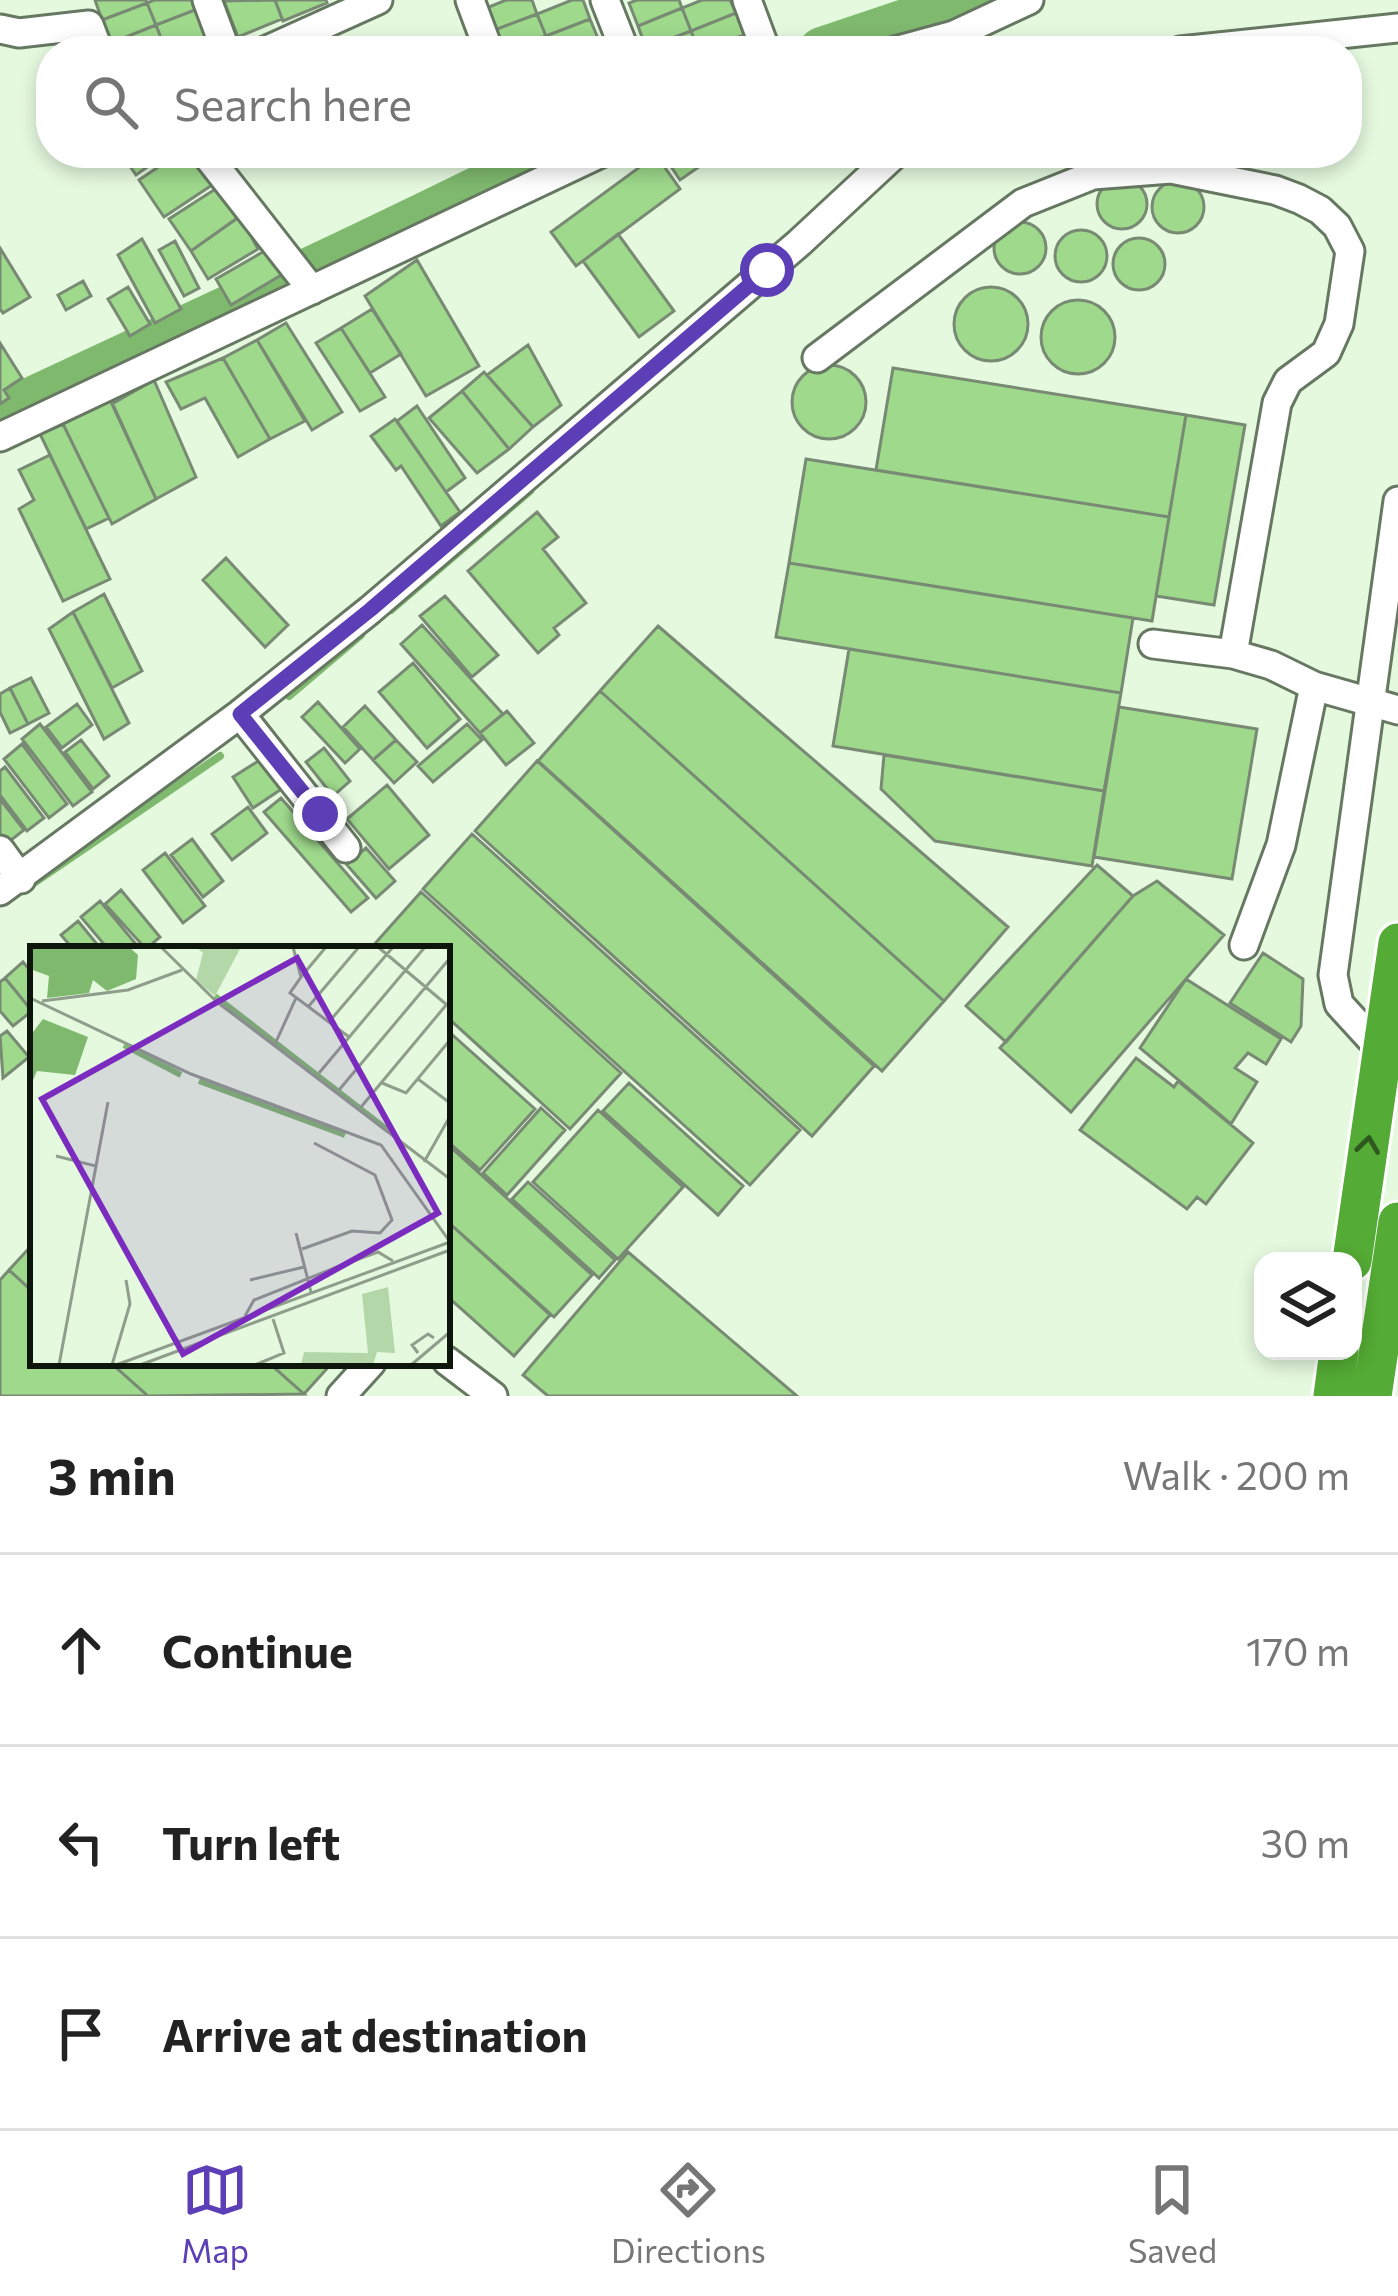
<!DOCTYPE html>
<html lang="en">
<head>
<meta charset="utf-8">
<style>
	body { margin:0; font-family:Commissioner,sans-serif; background:#f2f2f2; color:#222 }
	.controls { position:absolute; right:36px; bottom:36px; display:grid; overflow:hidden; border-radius:24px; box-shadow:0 6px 18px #0003 }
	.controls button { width:108px; height:108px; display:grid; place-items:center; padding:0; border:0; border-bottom:3px solid #e0e0e0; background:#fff; color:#222; font:60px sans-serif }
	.stop { position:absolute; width:36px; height:36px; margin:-27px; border:9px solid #5c3eb6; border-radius:50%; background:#fff }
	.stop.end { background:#5c3eb6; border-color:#fff; box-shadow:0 3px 12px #0008 }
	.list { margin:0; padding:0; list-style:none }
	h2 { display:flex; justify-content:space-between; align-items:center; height:156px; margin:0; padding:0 48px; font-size:51px }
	h2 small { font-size:39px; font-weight:400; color:#767676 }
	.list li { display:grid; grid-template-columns:78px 1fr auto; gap:36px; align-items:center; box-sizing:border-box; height:192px; padding:0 48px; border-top:3px solid #e0e0e0 }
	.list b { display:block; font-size:45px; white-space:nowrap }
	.list em { font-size:39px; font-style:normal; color:#767676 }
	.icon { flex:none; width:66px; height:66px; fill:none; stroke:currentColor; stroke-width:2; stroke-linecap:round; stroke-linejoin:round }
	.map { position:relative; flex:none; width:1398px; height:1396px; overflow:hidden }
	.search { position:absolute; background:#fff; box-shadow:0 6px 18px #0003; left:36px; right:36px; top:36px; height:132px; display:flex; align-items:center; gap:30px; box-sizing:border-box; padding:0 42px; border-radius:48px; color:#767676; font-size:45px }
	.sheet { height:732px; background:#fff }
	nav { display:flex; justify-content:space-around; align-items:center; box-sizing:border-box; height:168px; border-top:3px solid #e0e0e0; background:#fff; font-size:33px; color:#767676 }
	nav a { display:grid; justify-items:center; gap:6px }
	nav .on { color:#5c3eb6 }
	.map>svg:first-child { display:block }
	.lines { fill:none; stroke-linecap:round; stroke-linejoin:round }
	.stream { stroke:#7fb96e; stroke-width:8 }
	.river { stroke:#7fb96e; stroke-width:48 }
	.building { fill:#9ed98c; stroke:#788a73; stroke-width:3 }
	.minor-casing { stroke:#677862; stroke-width:33 }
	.highway-casing { stroke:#fff; stroke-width:45 }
	.minor { stroke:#fff; stroke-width:27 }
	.highway { stroke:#54ab35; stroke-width:39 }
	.oneway { stroke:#2e581e }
	.route { stroke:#5c3eb6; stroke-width:15 }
	.inset-river { fill:none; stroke:#7fb96e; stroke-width:6 }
	.inset-road { fill:none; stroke:#8f9e8b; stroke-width:3 }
	.view { fill:#7b2cbf; fill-opacity:0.15; stroke:#7b2cbf; stroke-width:6 }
	.inset-edge { fill:none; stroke:#0e150c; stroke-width:6 }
</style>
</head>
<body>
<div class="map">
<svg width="1398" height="1396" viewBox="0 0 1398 1396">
	<rect width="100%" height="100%" fill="#e5f9df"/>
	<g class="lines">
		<path class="stream" d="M391,610l139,-119
			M289,696l72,-61
			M28,887l192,-131"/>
		<path class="river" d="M822,51l152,-51
			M0,416c185,-87 371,-171 553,-263"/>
	</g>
	<path class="building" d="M95,0h51l1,3 -45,17z
		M154,0h43l3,8 -44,17 -9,-22z
		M275,0l7,19 -44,18 -14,-36z
		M275,0h51l1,3 -44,18z
		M506,0h26l5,14 -45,17 -8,-22z
		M572,0h11l7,19 -44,17 -9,-22z
		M637,0h42l3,8 -44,18 -9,-23z
		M702,0h28l6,13 -45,18 -9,-23z
		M147,3l9,22 -45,18 -9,-23z
		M200,8l13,43h-47l-10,-26z
		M682,8l9,23 -45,17 -8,-22z
		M736,13l8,22 -45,16 -8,-20z
		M537,14l9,22 -46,15 -8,-20z
		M590,19l9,22 -25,10h-23l-5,-15z
		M156,25l8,21 -12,5h-38l-3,-8z
		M691,31l8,20h-52l-1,-3z
		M121,153h46l-31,22z
		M179,153h11l22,32 -48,32 -25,-37z
		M662,153h37l7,9 -26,18z
		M656,155l24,34 -104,77 -25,-34z
		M1097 204a25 25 0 1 1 50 0a25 25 0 1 1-50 0Z
		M1152 207a26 26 0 1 1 52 0a26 26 0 1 1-52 0Z
		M217,188l21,30 -47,33 -22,-32z
		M240,216l18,33 -50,30 -17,-28z
		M994 248a26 26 0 1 1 52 0a26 26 0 1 1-52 0Z
		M1055 256a26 26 0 1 1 52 0a26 26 0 1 1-52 0Z
		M618,234l56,77 -35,26 -56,-76z
		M1113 264a26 26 0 1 1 52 0a26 26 0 1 1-52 0Z
		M142,239l39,70 -26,14 -37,-68z
		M175,241l24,47 -15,8 -25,-46z
		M0,248l30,49 -27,16 -3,-4z
		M268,249l15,25 -52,31 -15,-26z
		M417,260l62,106 -53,30 -61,-100z
		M83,281l8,15 -25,14 -8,-15z
		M128,287l22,37 -20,12 -22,-37z
		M954 324a37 37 0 1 1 74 0a37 37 0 1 1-74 0Z
		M1041 337a37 37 0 1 1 74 0a37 37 0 1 1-74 0Z
		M372,309l29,45 -31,19 -29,-45z
		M286,323l56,89 -30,18 -55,-90z
		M341,328l44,69 -25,14 -44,-68z
		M257,340l48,81 -35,18 -47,-81z
		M0,343l22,35 -18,12 5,8 -9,6z
		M528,345l33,60 -28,22 -46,-52z
		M223,358l47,81 -32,18 -33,-59 -24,11 -15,-27z
		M792 402a37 37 0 1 1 74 0a37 37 0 1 1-74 0Z
		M893,368l293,47 -17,102 -293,-47z
		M484,372l49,55 -24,22 -47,-58z
		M154,380l42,97 -40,22 -44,-95z
		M462,391l47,58 -32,24 -48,-55z
		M111,400l45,99 -44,25 -49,-100z
		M417,406l48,72 -19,14 -49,-71z
		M1186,415l59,10 -31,180 -58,-9z
		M395,419l65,93 -19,14 -40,-60 -5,4 -25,-34z
		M63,424l46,94 -23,11 -46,-95z
		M50,455l60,124 -47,22 -44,-92 15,-9 -15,-30z
		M806,459l363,58 -17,104 -363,-58z
		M537,512l21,25 -15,12 43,54 -32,25 5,7 -21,18 -70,-82z
		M226,558l62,67 -23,22 -62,-67z
		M789,563l344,55 -12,75 -345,-56z
		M104,594l38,77 -30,17 -39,-76z
		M445,596l53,59 -26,22 -52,-61z
		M73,612l56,111 -25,16 -55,-110z
		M422,625l81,89 -23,19 -79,-89z
		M658,626l350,301 -64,74 -344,-310z
		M849,649l272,44 -17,98 -271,-45z
		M413,663l47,56 -33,29 -48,-56z
		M31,678l18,35 -21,11 -18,-36z
		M10,688l18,36 -18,9 -10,-21v-18z
		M600,691l344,310 -62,70 -344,-310z
		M318,702l42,47 -15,14 -43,-46z
		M77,704l15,21 -30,23 -16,-21z
		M365,706l31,34 -23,20 -30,-33z
		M1119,707l138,22 -25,150 -138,-22z
		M507,711l27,32 -28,22 -26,-32z
		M40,724l52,68 -19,14 -51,-67z
		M467,724l15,16 -49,42 -15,-16z
		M81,740l28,36 -16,13 -28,-37z
		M396,740l21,22 -23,21 -21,-23z
		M22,744l45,60 -18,14 -45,-59z
		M324,748l26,33 -17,15 -27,-34z
		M884,755l220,36 -12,75 -157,-25 -54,-52z
		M263,758l20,30 -30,20 -20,-31z
		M537,761l337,305 -62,70 -337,-305z
		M5,767l39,51 -17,13 -27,-36v-24z
		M387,785l42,50 -40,34 -42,-50z
		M281,798l87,100 -17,14 -87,-100z
		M0,799l24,31 -22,17 -2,-3z
		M248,807l19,26 -35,27 -20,-26z
		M472,834l328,296 -50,55 -327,-296z
		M192,839l31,42 -20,16 -32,-42z
		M366,848l29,33 -19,17 -29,-33z
		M165,853l40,53 -22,17 -40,-53z
		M1097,865l36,31 -127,146 -40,-36z
		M1157,881l67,54 -153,177 -71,-64 133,-152z
		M121,890l39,47 -14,12 -41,-45z
		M421,892l200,181 -51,56 -123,-112v-68l-76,-1z
		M100,901l40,48h-32l-27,-32z
		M78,921l23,28h-28l-12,-14z
		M1263,953l40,26 -2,47 -10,16 -61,-39z
		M23,962l10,12 -1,37 -27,-33z
		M5,978l27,33 -19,15 -13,-15v-29z
		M1186,979l95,60 -15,25 -18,-11 -13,15 22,14 -26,42 -91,-76z
		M447,1030l88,79 -55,61 -33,-29z
		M7,1031l22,26 -26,21 -3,-42z
		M1136,1058l38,29 4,-6 75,62 -47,61 -9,-7 -10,12 -107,-79z
		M629,1083l114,103 -25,29 -115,-104z
		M541,1108l24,22 -58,65 -24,-22z
		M598,1110l85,77 -65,72 -85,-77z
		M447,1144l145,131 -38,42 -107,-96z
		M528,1182l87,78 -16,18 -87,-79z
		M449,1223l101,92 -36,41 -67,-60z
		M33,1244v48l-24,-22z
		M628,1252l169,144h-249l-25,-21z
		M9,1270l24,22v71h78l37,33h-148v-116z
		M111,1363h158l35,31 -156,2z
		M269,1363h63l-28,31z"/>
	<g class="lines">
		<g class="minor-casing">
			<path id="minor" d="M207,0l19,51
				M470,0l19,51
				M605,0l20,51
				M747,0l19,51
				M0,29l19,4 70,-8 10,26
				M265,51l113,-51
				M895,51l59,-16 75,-35
				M1180,51l218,-23
				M205,153l107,137
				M817,358l206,-155 70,-28 78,-6 104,21 24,9 21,11 17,16 13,25 -11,73 -13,29 -38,28 -11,22 -44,251
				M0,437l601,-284
				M1153,644l80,10 38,11 43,21 84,24
				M240,714l106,134
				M0,850l21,29
				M0,891l240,-177 130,-104 429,-367 97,-90
				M1244,945l37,-100 33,-159
				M1382,1051l-43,-47 -6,-29 65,-474
				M447,1361l46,35
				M341,1396l30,-33"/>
		</g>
		<g class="highway-casing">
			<path id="highway" d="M1352,1261l46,-318
				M1333,1396l6,-45
				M1372,1396l26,-174"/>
		</g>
		<use href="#minor" class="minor"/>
		<use href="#highway" class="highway"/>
	</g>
	<defs><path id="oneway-chevron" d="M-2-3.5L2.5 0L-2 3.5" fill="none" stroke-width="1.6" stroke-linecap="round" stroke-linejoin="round" transform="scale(3)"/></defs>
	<use class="oneway" href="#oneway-chevron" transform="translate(1368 1145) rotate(-82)"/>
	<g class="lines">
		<path class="route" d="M320,814l-80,-100 130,-104 397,-340"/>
	</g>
	<g transform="translate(30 946)">
		<rect width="420" height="420" fill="#e5f9df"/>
		<path d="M166,1h45l-26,49 -19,-16 7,-27zM358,341l7,66 -18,-1 -4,13h-72l3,-13 64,1 -6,-59z" fill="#b3d7a9"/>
		<path d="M0,1h99l9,8 -2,24 -29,12 -14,-11 -4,13 -42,5 2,-22 -19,-7zM13,73l45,18 -13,38 -38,-4 -7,16v-51z" fill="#7fb96e"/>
		<path class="inset-river" d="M185,50l174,135M94,99l57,30M169,135l146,54"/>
		<path class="inset-road" d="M131,1l56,55 233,177M263,1l8,30 -11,16 59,44M348,1l69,58M271,31l25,-30M0,52l161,76 190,71 69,97M12,55l86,-11 54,-20M278,61l51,-60M298,77l65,-76M245,98l21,-46M289,127l106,-126M388,133l32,24M352,137l24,10 44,-53M309,144l111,-132M331,161l86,-103M26,210l40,10 -37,199M394,216l25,-44M66,220l12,-64M266,287l15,59M272,303l50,-18 28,2 12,-13 -17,-45 -61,-32M220,334l54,-13M215,370l9,-16 88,-35 36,-13 15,9M388,407l-6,-8 16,-11 6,4M82,419l18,-61 -4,-24M86,419l334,-123M110,419l310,-115M225,419l29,-12 -11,-34M381,419l39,-33"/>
		<path class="view" d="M267,12l141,255 -255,141 -141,-255z"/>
		<rect width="420" height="420" class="inset-edge"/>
	</g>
</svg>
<div class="controls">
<button><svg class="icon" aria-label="layers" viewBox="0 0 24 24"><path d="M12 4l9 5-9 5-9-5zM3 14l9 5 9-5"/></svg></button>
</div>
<div class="stop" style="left:767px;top:270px"></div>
<div class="stop end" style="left:320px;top:814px"></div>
<div class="search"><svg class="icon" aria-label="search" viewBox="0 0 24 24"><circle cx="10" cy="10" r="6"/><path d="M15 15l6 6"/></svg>Search here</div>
</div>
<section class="sheet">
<h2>3 min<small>Walk · 200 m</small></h2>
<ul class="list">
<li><svg class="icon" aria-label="ahead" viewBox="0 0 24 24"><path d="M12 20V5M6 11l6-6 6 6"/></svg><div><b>Continue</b></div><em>170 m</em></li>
<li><svg class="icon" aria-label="left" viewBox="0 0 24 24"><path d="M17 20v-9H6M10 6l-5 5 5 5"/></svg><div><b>Turn left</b></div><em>30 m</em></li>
<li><svg class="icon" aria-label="arrive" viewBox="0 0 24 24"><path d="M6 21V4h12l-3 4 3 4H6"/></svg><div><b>Arrive at destination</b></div></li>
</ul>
</section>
<nav>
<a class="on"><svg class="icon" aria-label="map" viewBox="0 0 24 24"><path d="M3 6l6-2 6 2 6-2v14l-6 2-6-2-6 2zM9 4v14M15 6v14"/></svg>Map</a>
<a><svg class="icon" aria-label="directions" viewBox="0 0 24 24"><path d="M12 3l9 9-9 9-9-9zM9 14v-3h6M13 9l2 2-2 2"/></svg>Directions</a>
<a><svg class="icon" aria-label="saved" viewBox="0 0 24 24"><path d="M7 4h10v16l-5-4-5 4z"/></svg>Saved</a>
</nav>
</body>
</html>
